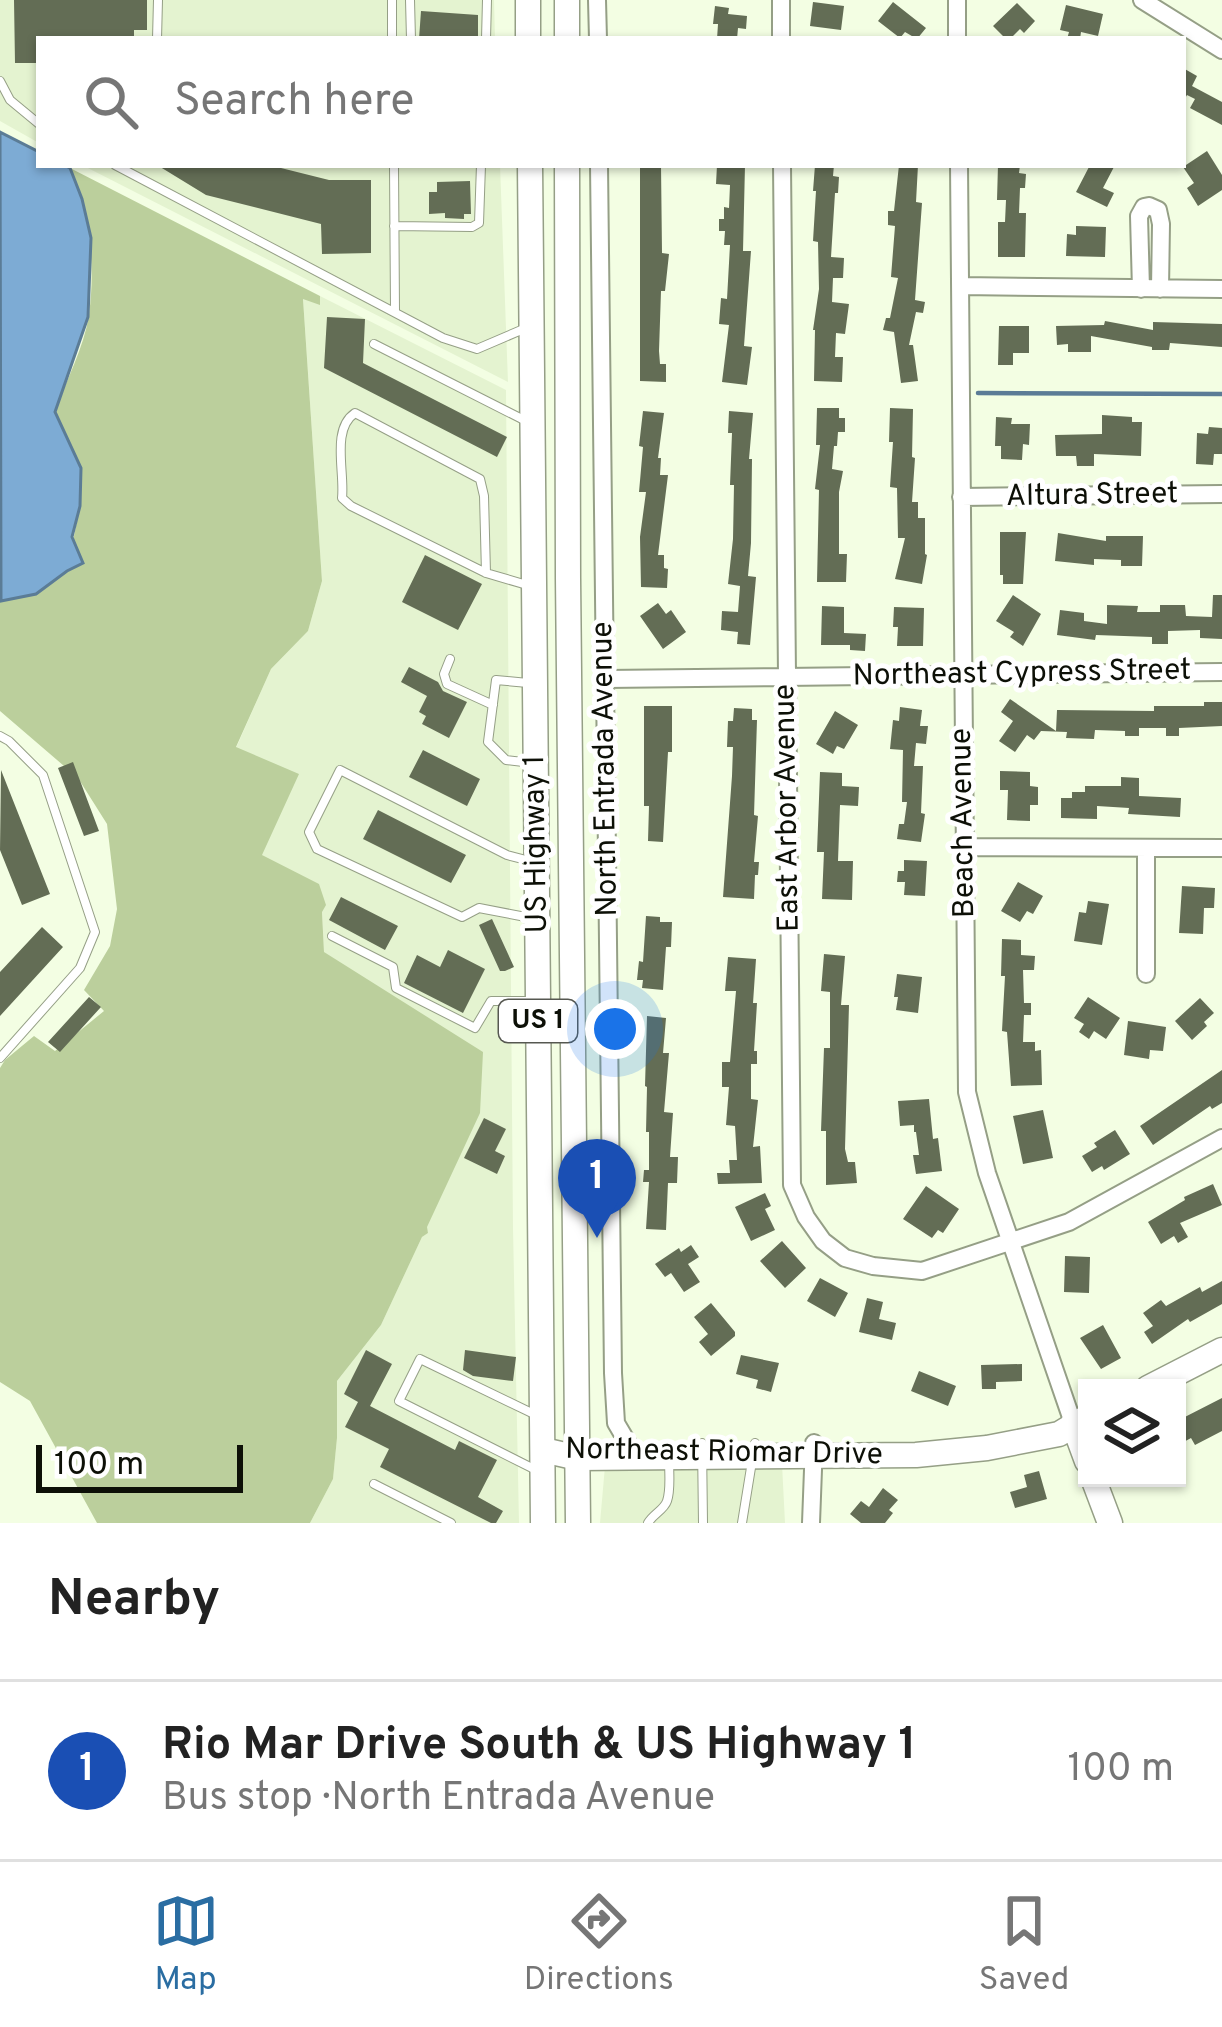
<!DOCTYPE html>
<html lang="en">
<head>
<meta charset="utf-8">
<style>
	body { margin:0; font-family:Overpass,sans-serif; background:#f2f2f2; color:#222 }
	.controls { position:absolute; right:36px; bottom:36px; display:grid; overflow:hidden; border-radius:0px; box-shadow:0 3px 9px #0004 }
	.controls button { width:108px; height:108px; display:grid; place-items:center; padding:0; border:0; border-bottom:3px solid #e0e0e0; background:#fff; color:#222; font:60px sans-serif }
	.scale { position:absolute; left:36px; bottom:30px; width:207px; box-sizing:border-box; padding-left:12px; border:6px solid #0d1007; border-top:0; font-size:33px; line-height:42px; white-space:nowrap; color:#0d1007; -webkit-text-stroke:9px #fff; paint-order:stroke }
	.you { position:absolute; left:615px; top:1029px; width:42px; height:42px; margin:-30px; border:9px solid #fff; border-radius:50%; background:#1a73e8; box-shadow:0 0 0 18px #1a73e833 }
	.badge { display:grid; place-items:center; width:78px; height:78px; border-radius:50%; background:#2a6da2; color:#fff; font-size:39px; font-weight:700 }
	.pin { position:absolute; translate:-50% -99px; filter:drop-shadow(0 3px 6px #0008) }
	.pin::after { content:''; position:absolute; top:63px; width:42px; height:36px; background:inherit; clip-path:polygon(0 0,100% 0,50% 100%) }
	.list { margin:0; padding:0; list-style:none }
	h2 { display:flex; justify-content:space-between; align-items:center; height:156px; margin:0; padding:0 48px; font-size:51px }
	h2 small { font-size:39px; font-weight:400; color:#767676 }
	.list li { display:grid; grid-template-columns:78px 1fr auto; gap:36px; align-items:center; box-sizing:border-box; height:180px; padding:0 48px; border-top:3px solid #e0e0e0 }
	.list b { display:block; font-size:45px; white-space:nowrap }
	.list p { margin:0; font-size:39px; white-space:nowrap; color:#767676 }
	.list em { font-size:39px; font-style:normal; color:#767676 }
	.icon { flex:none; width:66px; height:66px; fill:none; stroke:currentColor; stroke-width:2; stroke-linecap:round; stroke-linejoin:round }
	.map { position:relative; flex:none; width:1222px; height:1523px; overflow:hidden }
	.search { position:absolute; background:#fff; box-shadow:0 3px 9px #0004; left:36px; right:36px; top:36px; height:132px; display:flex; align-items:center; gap:30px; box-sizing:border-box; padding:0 42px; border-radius:0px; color:#767676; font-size:45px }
	.sheet { height:336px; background:#fff }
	nav { display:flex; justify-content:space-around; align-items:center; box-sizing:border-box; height:168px; border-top:3px solid #e0e0e0; background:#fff; font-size:33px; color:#767676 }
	nav a { display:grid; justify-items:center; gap:6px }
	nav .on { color:#2a6da2 }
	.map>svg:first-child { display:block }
	.built { fill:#e4f3d0 }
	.green { fill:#bbcf9c }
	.water { fill:#7dabd4; stroke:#5b7c96; stroke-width:3 }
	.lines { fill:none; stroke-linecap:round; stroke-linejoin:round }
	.stream { stroke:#5b7c96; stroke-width:4.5 }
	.building { fill:#636d55 }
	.lane-casing { stroke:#959f86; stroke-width:10 }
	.street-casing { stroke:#959f86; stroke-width:20 }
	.secondary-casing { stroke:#959f86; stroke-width:27 }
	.primary-casing { stroke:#959f86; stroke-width:27 }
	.lane { stroke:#fff; stroke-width:8 }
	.street { stroke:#fff; stroke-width:16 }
	.secondary { stroke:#fff; stroke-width:24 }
	.primary { stroke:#fff; stroke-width:24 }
	.labels { text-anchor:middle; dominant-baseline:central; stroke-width:10; stroke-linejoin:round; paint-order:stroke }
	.shield { fill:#fff; stroke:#565851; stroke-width:3 }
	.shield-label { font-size:27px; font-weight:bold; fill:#0d1007 }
	.street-label { font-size:30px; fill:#0d1007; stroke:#fff }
</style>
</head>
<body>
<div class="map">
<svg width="1222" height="1523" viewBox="0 0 1222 1523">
	<rect width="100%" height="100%" fill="#f3fee3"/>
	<path class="built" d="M0,0h494l1,39h-456v104l-39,-22z
		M82,165h418l8,218v-1z
		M320,296l186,94 7,838 6,295h-209l23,-44 4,-41v-57l44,-56 41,-88 6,-4 -104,-281 -2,-41 -60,-56 -26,-107 35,-79 37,-38 14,-50 -19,-283 17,6z
		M782,1464l3,59h-185l5,-57z"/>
	<path class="green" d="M70,168l250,128v9l-17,-6 19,282 -14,50 -37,38 -35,78 63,27 -37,81 57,29 7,21 -4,7 2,40 159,100 -3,61 -53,114 1,6 -6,4 -41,88 -44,56v57l-4,41 -23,44h-213l-67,-122 -30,-19v-314l5,-8 29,-24 21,15 49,-40 -20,-21 26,-44 7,-37 -10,-85 -29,-46 -78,-67v-110l36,-7 31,-23 13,-65 1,-38 -26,-56c11,-32 29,-64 34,-97 7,-54 0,-97 -19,-147z"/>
	<path class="water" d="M0,132l39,20v13h25l6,3 12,31 9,39 -3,79 -33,95 26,56 -1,38 -8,31 11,26 -16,8 -31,23 -35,7z"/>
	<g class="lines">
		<path class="stream" d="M978,393l244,1"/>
	</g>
	<path class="building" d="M14,0h133v30h-13v9h-95v24h-24z
		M813,2l31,4 -3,24 -31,-4z
		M893,2l33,26 -9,11 -12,-7 -5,6 -22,-17z
		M1017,3l18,18 -11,12 -4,-4 -10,10h-4l-13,-13z
		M1066,5l37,9 -5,22 -17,-4 -1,7h-13l2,-7 -9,-2z
		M715,6l14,2 -1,6 19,2 -1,13 -8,-1 -1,11h-20l1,-15h-5z
		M421,11l57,4v24h-59z
		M1183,68l14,8 -5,10 30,16v23l-32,-17 5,-9 -8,-4 -4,7z
		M1207,151l15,24v15l-24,16 -11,-18 7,-5 -11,-16z
		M157,165h112l60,15h42v73l-49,1 -1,-30 -115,-29z
		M640,165h21l1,88 7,1 -4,37h-4l-2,60 1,13h6v18l-26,-1z
		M717,165h28l-2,86h8l-7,95 8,1 -5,38 -25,-3 7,-57 -10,-1 2,-26 6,1 3,-54h-6l1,-14h-6v-12h5v-12l5,1 1,-23 -14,-1z
		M815,165h19l-1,11 6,1 -1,16h-3l-4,64 13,1 -1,20h-10l-1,24 17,2 -4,30 -9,-1 -1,24h8l-1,25 -28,-1 1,-51h-2l6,-41 -1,-47 -5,-1 3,-50h-3z
		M899,165h19l-2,37 6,1 -7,97 10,2 -2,11 -7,-1 -7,33h4l5,36 -17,2 -7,-51 -11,-2 3,-12h4l8,-40 -7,-1 4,-51 -7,-1v-14h6z
		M998,165h22l-1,8 7,1 -1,14h-5l-1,25h7l-1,44h-27v-35h7l1,-22h-9z
		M1090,165h25l-12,23 11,5 -7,14 -31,-15z
		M470,181l1,33h-7v5l-19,-1v-5l-16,1v-22h8v-10z
		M1076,226l30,1 -1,30 -39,-1 1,-22 9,1z
		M327,317l38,2 -2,44 144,74 -10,20 -173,-89z
		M1105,321l48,9v-8l69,2v23l-52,-4 -1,7h-17v-3l-61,-11v16h-23v-8l-11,1 -1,-19 48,-1z
		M999,326h30v27h-16v12h-15z
		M817,408h22v10h6v14h-7l-1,14h-3l-2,23 11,2 -4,21v62h8l-1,28h-29l2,-92 -4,-1 5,-44h-4z
		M890,408l23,1 -1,48 3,1 -3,44h6v16h7v36l2,1 -5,29 -27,-5 10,-41h-7l-1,-50 -7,-1 3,-45h-4z
		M643,411l21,2 -6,45h3l-1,17h8l-10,80h6v13l4,1 -1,19 -26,-1 -1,-50 6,-45h-7l4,-45 -4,-1z
		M729,411l24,2 -4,46h3l-1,84 -3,33 8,1 -6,68 -13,-1 1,-12 -17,-2 1,-19 16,1 2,-26 -12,-2 5,-45 1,-54h-4l2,-52h-4z
		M1102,415l30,2v5h10l-1,34 -47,-2v12h-17l-1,-10h-20l-1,-21 47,-1z
		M996,417l16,1 -1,6h19l-1,21 -6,-1 -1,16 -21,-1v-13h-6z
		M1209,427l13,1v26h-8l-1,11 -17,-1 1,-31 11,1z
		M1000,532h26l-3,52h-20v-9h-3z
		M1058,533l48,8v-5h37l-1,30h-21v-6l-27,-1v6l-39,-4z
		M425,555l57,29 -24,46 -56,-28z
		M1013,595l28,19 -18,32 -13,-9 4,-5 -18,-11z
		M1213,595h9v44l-22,-1v-8l-32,1v13h-16v-7l-56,-2 -1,5 -38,-5 3,-25 24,3v8l23,3v-19l31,1 -1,6h23v-7h25l1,11 26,1z
		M658,603l8,11 5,-4 15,22 -23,17 -23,-33z
		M822,606l22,1v26l22,1 -1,17 -15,-1v-5h-29z
		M894,607l30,1 -1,38h-26l1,-19h-5z
		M409,667l29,15 5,9 24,11 -18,36 -27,-14 4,-8 -7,-4 8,-16 -26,-14z
		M1010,699l46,32 1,-21 97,1v-5h50v-4h18v24l-43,2v8h-13v-8h-27v8h-14v-5l-30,-1 -1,9 -28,-1 1,-6 -26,-1 -7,9 -7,-5 -12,17 -16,-11 14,-20 -12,-9z
		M644,706h28v46h-4l-5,90 -15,-1 1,-35h-5z
		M900,707l22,3 -2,16h8l-2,18 -10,-1 -2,23h9l-2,47 4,1 -4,28 -24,-3 2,-15h5l3,-22h-5l1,-52 -13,-1 3,-29 6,1z
		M734,708l18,1v11h5l-3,95 4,1 -4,46h5l-1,13h-3l-1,24 -31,-2 9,-121 1,-29h-6l1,-26h5z
		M835,711l23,14 -14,24 -7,-3 -4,8 -17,-10z
		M423,750l57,29 -13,27 -58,-29z
		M73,762l26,69 -15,5 -26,-68z
		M1,770l49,124 -28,11 -22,-55z
		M1000,771l30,1v14l8,1v18h-8v16l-23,-1 1,-30h-8z
		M820,772l22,1v13l17,1 -1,19 -18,-1 -2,56h15l-1,39 -30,-1 2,-47h-7z
		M1121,777l18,1v18l42,2 -1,19 -52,-3 1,-6 -32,-2v13l-36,-1v-20h11v-6h13v-6h36z
		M378,810l88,45 -15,28 -88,-44z
		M904,860l23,1 -2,35 -21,-1 1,-13h-8l1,-11h6z
		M1018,882l25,14 -10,18 -6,-3 -7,11 -19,-11z
		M1182,886l33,2 -1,20h-10l-1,26 -24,-1z
		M341,897l57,29 -13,24 -56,-30z
		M1088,901l21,3 -7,41 -28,-4 5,-29 7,1z
		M646,916l14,1v5h12l-1,25h-5l-3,43 -21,-2 1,-8h-6l2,-19 4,1z
		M492,919l22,48 -9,4h-5l-21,-46z
		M42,927l21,20 -63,69v-44z
		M1002,939l19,1v15l14,1 -1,14h-11l1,33h7v12h-7l-1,27h12v9l6,-1 1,35 -31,1 -4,-54 -5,-1 3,-55h-4z
		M448,950l37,19 -22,44 -59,-30 13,-28 23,12z
		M824,954l21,2 -4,49h8l-4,144 3,13h7l2,21 -31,2v-54h-5l3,-83h6v-56l-9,-1z
		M728,957l28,2 -3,44h4l-3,48h3v13h-6v35l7,1 -5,47 7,-1 2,37 -44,1 -1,-11h13l-1,-13h8l-2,-34 -9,-1 3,-38h-7v-25h8l6,-71h-11z
		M897,974l25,3 -4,36 -22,-3 2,-13h-4z
		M89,997l12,10 -41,45 -12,-10z
		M1088,997l32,21 -14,21 -12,-8 -5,8 -10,-7 5,-8 -10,-6z
		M1200,998l14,15 -10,9 3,4 -15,14 -17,-19z
		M647,1016l19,2 -3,35h6l-5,59 9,1 -3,44h8l-1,26h-9l-2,47 -20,-1 3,-47h-6l1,-12h5v-38h-3l1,-45 -2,-1z
		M1128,1021l38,6 -3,24 -13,-1 -1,9 -25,-4z
		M1222,1070v33l-10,6 -2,-3 -57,39 -13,-19z
		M929,1099l4,40 5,-1 4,33 -26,3 -3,-19h6l-3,-23h-2v-7l-14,1 -2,-25z
		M1043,1110l10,48 -30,6 -10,-48z
		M484,1118l22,11 -11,22 10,5 -8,18 -33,-16z
		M1115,1130l15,24 -26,16 -2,-4 -10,6 -10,-16 15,-9 -3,-4z
		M1213,1184l9,21 -42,18 8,14 -10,6 -4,-7 -13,8 -13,-22 37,-22 -1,-3z
		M926,1186l33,23 -16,24 -5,-3 -6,8 -29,-19z
		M765,1193l6,13 -6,3 10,21 -24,11 -16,-34z
		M782,1241l24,27 -21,20 -25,-27z
		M691,1245l8,12 -11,7 12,18 -16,10 -13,-19 -6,4 -10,-13 24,-16 2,4z
		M1065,1256l25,1 -1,36 -25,-1z
		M820,1278l28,15 -13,24 -28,-16z
		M1222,1281v23l-32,18 -2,-3 -36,25 -8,-12 9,-6 -10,-13 18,-13 5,6 34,-19 2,5z
		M867,1298l16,4 -4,17 17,4 -4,17 -33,-8z
		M711,1303l24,29v4l-24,20 -12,-14 9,-8 -14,-17z
		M1103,1325l18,33 -20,11 -21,-31z
		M366,1350l26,14 -22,42 85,44 4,-9 38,19 -19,37 25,14 -7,12h-5l-111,-56 9,-18 -44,-22 13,-25 -14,-8z
		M465,1350l51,7 -3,24 -40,-5 -10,-6z
		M741,1355l38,8 -8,29 -15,-4 2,-8 -22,-6z
		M1022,1364v17l-26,1v7h-14l-1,-24z
		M919,1371l37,15 -8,20 -37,-15z
		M1222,1398v33l-27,14 -4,-7 -11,6 -3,-6v-17z
		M1039,1471l8,28 -32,9 -5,-16 17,-5 -3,-12z
		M883,1488l15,12 -9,10 4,3 -8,10h-24l-11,-9 11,-13 8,6z"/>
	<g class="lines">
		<g class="lane-casing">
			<path id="lane" d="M392,0v39
				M410,0l1,39
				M157,39l1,-39
				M486,39l1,-39
				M0,81l10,19 29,24
				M115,165l328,173 34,11 49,-21
				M394,165l1,146
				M394,226l78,1 7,-4 2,-58
				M374,344l152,77
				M486,573l-2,-77 -4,-17 -125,-66c-24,16 -10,59 -13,85l9,8 135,67 41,12
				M450,659l-6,15 3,10 46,21
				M528,683l-32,-3 -8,62 18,18 26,3
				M0,736l9,5 34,34 52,157 -15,36 -80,90
				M530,861l-23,-6 -167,-85 -31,62 8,17 145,68 17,-9 52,10
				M332,936l61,31 3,21 79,40 16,-27h40
				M536,1415l-116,-56 -21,42 137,69
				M702,1443l1,80
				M374,1484l77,39
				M648,1523c5,-9 16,-13 19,-22 4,-11 2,-29 2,-40
				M742,1523l13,-80"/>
		</g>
		<g class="street-casing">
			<path id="street" d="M597,0l1,39
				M781,0v39
				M957,0v39
				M1142,0l80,50
				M599,165l14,1208 3,50 13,22
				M782,165l10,1020 14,32 17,24 22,17 28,8 49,5 147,-49 153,-84
				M959,165l8,927 20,81 86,250
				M961,286l261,3
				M1141,289l-2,-73 5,-9 5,-1 9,4 3,14 -1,65
				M961,497l261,-3
				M606,679l616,-7
				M965,847l257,1
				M1146,849v125
				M811,1523l3,-80"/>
		</g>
		<g class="secondary-casing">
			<path id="secondary" d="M1148,1388l74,-38
				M1073,1423l14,38
				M543,1450l35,8 338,-3 71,-7 72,-14 28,-17
				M1093,1478l17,45"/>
		</g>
		<g class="primary-casing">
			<path id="primary" d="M528,0v39
				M567,0v39
				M530,165l13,1358
				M567,165l1,413 10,945"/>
		</g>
		<use href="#lane" class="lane"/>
		<use href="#street" class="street"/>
		<use href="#secondary" class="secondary"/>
		<use href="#primary" class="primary"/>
	</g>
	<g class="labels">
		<rect class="shield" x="499" y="1000" width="78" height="42" rx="9"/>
		<g class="shield-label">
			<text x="538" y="1021">US 1</text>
		</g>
		<g class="street-label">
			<text transform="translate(1092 496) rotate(-1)">Altura Street</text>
			<text transform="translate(1022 674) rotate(-1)">Northeast Cypress Street</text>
			<text transform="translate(606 769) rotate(-91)">North Entrada Avenue</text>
			<text transform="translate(788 808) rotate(-91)">East Arbor Avenue</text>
			<text transform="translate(964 823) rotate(-91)">Beach Avenue</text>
			<text transform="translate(537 844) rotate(-91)">US Highway 1</text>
			<text transform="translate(724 1453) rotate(1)">Northeast Riomar Drive</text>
		</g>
	</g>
</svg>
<div class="controls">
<button><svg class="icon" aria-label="layers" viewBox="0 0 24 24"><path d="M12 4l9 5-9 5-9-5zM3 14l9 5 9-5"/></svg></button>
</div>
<div class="scale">100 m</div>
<div class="you"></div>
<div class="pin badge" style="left:597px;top:1238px;background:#1a4fb4">1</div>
<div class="search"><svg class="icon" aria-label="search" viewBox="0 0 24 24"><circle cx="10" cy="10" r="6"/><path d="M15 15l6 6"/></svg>Search here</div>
</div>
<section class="sheet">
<h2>Nearby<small></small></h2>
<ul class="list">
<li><span class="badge" style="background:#1a4fb4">1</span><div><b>Rio Mar Drive South &amp; US Highway 1</b><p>Bus stop · North Entrada Avenue</p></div><em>100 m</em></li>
</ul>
</section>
<nav>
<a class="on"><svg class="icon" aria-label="map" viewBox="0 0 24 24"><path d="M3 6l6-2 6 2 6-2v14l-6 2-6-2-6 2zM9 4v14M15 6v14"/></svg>Map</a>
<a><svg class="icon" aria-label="directions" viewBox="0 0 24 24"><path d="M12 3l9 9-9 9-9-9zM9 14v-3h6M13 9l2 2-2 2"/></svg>Directions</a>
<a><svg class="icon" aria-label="saved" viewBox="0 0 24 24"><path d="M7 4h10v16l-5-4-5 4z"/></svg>Saved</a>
</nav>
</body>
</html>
